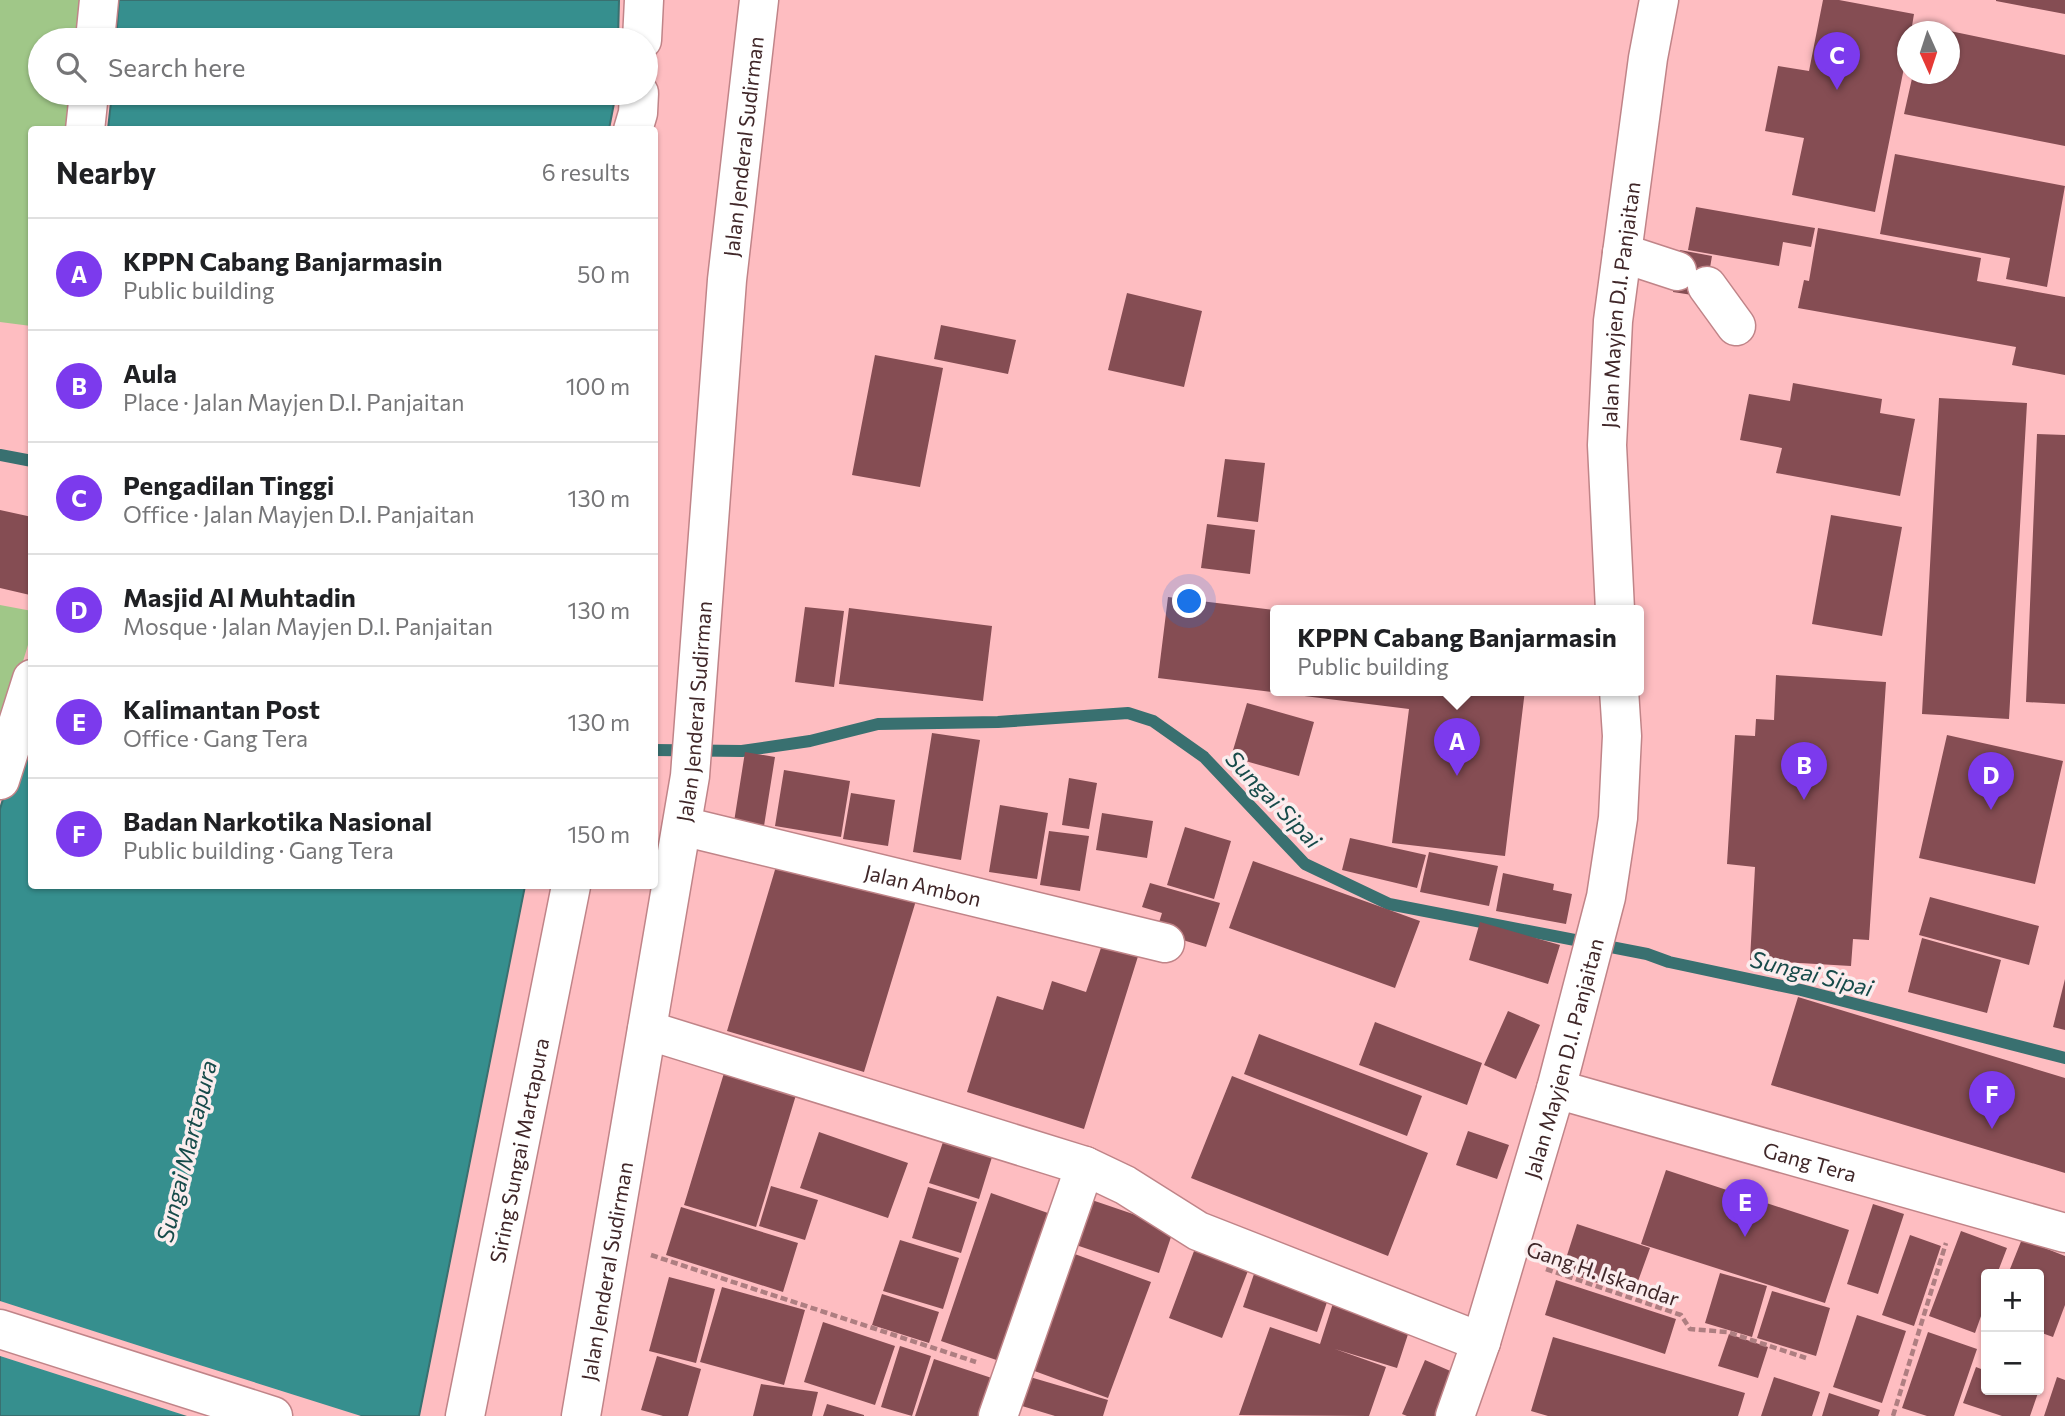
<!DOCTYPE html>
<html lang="en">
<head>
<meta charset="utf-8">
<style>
	body { margin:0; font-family:Commissioner,sans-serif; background:#f2f2f2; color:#202124 }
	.controls { position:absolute; right:21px; bottom:21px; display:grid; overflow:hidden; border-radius:7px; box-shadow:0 2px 5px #0004 }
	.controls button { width:63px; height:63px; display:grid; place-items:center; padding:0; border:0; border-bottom:2px solid #e0e0e0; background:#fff; color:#202124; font:35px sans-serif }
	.compass { position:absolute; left:1897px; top:21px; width:63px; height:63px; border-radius:50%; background:#fff; box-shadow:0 2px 5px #0004; rotate:177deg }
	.you { position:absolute; left:1190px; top:602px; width:24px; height:24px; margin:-18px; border:5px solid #fff; border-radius:50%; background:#1a73e8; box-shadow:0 0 0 10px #1a73e833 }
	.badge { display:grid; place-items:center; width:46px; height:46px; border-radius:50%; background:#7c3aed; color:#fff; font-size:23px; font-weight:700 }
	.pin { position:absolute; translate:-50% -58px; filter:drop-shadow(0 2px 4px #0008) }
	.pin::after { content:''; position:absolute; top:37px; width:24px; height:21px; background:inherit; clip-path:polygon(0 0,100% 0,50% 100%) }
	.popup { position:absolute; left:1270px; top:605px; width:374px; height:91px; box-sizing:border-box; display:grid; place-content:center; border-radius:7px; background:#fff; filter:drop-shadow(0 2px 5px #0005); font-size:23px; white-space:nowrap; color:#757577 }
	.popup b { font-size:26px; color:#202124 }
	.popup::after { content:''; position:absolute; left:50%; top:100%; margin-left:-14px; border:14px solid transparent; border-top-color:#fff }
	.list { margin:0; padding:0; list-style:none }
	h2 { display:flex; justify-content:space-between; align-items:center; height:91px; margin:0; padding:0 28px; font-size:30px }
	h2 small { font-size:23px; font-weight:400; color:#757577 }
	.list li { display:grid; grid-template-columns:46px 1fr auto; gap:21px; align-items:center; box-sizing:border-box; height:112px; padding:0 28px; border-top:2px solid #e0e0e0 }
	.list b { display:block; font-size:26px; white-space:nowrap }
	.list p { margin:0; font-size:23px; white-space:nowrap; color:#757577 }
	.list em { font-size:23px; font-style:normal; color:#757577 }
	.icon { flex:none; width:38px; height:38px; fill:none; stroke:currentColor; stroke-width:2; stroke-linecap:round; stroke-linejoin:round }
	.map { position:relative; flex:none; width:2065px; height:1416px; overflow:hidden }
	.search { position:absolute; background:#fff; box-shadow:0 2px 5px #0004; left:28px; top:28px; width:630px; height:77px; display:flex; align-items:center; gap:18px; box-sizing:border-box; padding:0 24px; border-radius:38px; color:#757577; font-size:26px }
	.panel { position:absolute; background:#fff; box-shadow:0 2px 5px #0004; left:28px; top:126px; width:630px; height:763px; border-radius:7px }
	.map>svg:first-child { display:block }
	.green { fill:#a0c788 }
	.water { fill:#368f8e; stroke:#397070; stroke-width:2 }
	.pier { fill:#febdc1 }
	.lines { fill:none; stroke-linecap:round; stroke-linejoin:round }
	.stream { stroke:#397070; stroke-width:12 }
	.building { fill:#854d53 }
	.minor-casing { stroke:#c08488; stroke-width:41 }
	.major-casing { stroke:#c08488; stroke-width:41 }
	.path { stroke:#ae7e81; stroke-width:4.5; stroke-dasharray:7 3.5; stroke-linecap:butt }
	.minor { stroke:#fff; stroke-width:38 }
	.major { stroke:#fff; stroke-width:38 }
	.labels { text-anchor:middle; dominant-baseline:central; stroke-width:7; stroke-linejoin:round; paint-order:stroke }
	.street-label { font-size:21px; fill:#402729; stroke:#fbedee }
	.water-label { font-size:23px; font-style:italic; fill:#174b4a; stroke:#fbedee }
</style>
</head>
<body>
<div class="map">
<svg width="2065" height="1416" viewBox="0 0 2065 1416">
	<rect width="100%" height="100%" fill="#febdc1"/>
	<path class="green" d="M0,0h89l-3,40h-46v53h41l-3,36 -46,1 -1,196 -31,-4z
		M0,605l32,6 -1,24 -31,102z"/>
	<path class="water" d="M119,0h500l-1,40h-502z
		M112,93h504l-7,36h-501z
		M31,708l1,178h493l-106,530h-419v-607z"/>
	<path class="pier" d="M0,1301l171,55 190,60h-174l-187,-60z"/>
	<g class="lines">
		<path class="stream" d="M0,455l32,6
			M654,750l88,1 68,-10 68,-17 120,-2 130,-9 25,8 51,36 101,107 84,40 258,50 22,8 132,28 264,68"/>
	</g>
	<path class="building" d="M1823,0h16l75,14 -3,18h-3v16l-33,164 -83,-17 12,-57 -39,-7 13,-65 31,5z
		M1996,0h69v14l-69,-13z
		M1950,31l115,24v91l-161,-32 9,-40h37z
		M1895,154l170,32 -18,101 -41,-8 4,-21 -130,-24z
		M1696,207l119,21 -4,19 -28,-5 -4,24 -91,-16z
		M1818,228l163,30 -4,23 88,16v78l-53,-10 4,-18 -218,-39 6,-28 5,1z
		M1680,250l32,6 -7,41 -32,-5z
		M1127,293l75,18 -18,76 -76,-17z
		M941,325l75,15 -8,34 -74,-15z
		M875,355l68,13 -23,119 -68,-12z
		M1793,383l89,16 -2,14 35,6 -15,77 -124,-23 6,-25 -42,-8 9,-46 41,7z
		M1939,398l88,5 -18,316 -87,-5z
		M2037,434l28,1v269l-39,-2z
		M1225,459l40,4 -7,59 -41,-5z
		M0,510l32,7 -2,78 -30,-7z
		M1831,515l71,12 -20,109 -70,-12z
		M1207,524l48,6 -5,44 -49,-6z
		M1168,597l107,13v80h250l-20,166 -113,-13 17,-134 -251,-31z
		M805,607l39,4 -10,76 -39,-5z
		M849,608l143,18 -9,75 -144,-17z
		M1776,675l110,7 -17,258 -16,-1 -2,27 -101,-6 5,-93 -28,-3 8,-129 20,1 1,-17 18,1z
		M1247,703l67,19 -15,54 -68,-19z
		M932,733l48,7 -19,120 -48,-8z
		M1947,735l116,26 -28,123 -116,-26z
		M745,752l30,5 -11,69 -30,-4z
		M784,770l66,11 -9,56 -66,-11z
		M1069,778l28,5 -8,46 -27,-4z
		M851,793l44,7 -7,46 -45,-7z
		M1000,805l48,8 -11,66 -48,-7z
		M1102,813l51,8 -6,37 -51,-8z
		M1185,827l46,14 -17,58 -47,-14z
		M1049,831l40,5 -9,55 -40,-6z
		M1350,838l76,17 -9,33 -75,-18z
		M1429,852l69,14 -9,40 -69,-14z
		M780,853l138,41 -54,178 -137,-41z
		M1253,861l167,60 -25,67 -166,-60z
		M1503,873l51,11 -1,6 19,4 -6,30 -70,-13z
		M1150,883l70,20 -14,44 -50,-15 6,-19 -20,-6z
		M1930,897l109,29 -10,39 -110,-30z
		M1480,922l80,23 -12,39 -79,-24z
		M1922,938l79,22 -14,53 -79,-21z
		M1104,939l36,11 -56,179 -117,-37 30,-96 46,14 9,-29 34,11z
		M2065,979v51l-12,-3z
		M1798,997l267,81v95l-294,-88z
		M1508,1011l32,14 -24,54 -32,-14z
		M1375,1022l107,41 -15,42 -108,-40z
		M1259,1034l163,62 -15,40 -163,-62z
		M724,1073l72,22 -40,132 -72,-22z
		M1232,1076l196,77 -40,103 -197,-78z
		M1468,1131l41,14 -12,34 -41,-14z
		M819,1132l89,31 -20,55 -88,-30z
		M943,1142l49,15 -13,42 -50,-16z
		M1666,1170l183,60 -24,73 -184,-59z
		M771,1186l47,14 -13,40 -46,-14z
		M928,1187l49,15 -16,51 -49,-15z
		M991,1193l71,25 -51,147 -70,-24z
		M1086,1198l88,30 -15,45 -89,-30z
		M1873,1204l31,10 -26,80 -31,-10z
		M681,1207l117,36 -15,49 -117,-37z
		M1577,1224l73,24 -17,47 -71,-24z
		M1961,1231l46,17 -10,26h-11v28l-11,31 -46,-17z
		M1910,1235l31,11 -27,80 -32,-11z
		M2022,1239l43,17v49l-12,32 -14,-5v-58h-31z
		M900,1240l59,18 -16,51 -60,-18z
		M1197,1243l54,20 -29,75 -53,-20z
		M1072,1253l79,29 -43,116 -79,-29z
		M1257,1265l74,25 -14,42 -74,-25z
		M1720,1273l47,13 -15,51 -47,-14z
		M669,1277l46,12 -19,74 -47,-12z
		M1556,1280l120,39 -11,35 -120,-39z
		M722,1287l83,23 -21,75 -84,-23z
		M1772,1291l58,17 -14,48 -59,-18z
		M882,1294l57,18 -10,31 -57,-18z
		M1335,1297l77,25 -15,46 -62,-19 51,18 -17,49 -130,-1 31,-88 50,17z
		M1857,1315l49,16 -24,72 -49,-16z
		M823,1322l72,24 -20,59 -71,-23z
		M1928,1332l49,17 -23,67h-27l-25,-8z
		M1729,1334l39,13 -10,31 -40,-12z
		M1553,1337l192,56 -7,23h-190l-17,-5z
		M900,1346l31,10 -19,60 -31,-9z
		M657,1356l44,13 -13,47h-25l-22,-6z
		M934,1359l73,24 -11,33h-81z
		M1425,1360l30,13 -19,43h-29l-5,-2z
		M1976,1367l10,4v19h53l-9,26h-28l-39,-13z
		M1030,1377l78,23 -5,16h-48l-33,-10z
		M1774,1377l46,15 -8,24h-51z
		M2057,1377l8,3v36h-21z
		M761,1384l57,8 -6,24h-59z
		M1829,1393l51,17 -2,6h-56z
		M827,1404l37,11v1h-41z"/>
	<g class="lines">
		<g class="minor-casing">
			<g id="minor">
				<path d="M95,40l4,-40"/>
				<path d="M642,40l2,-40"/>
				<path d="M85,130l4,-37"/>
				<path d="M633,130l5,-17 1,-20"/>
				<path d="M1622,253l55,18"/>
				<path d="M1707,286l29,40"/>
				<path d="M0,780l32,-101"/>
				<path id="s1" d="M682,826l483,117"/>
				<path d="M647,1030l438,136 40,19 73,46 283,111"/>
				<path id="s2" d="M1556,1089l509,144"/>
				<path id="s3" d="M465,1416l106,-530"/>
				<path d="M998,1416l87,-250"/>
			</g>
		</g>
		<g class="major-casing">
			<g id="major">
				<path id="s4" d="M1615,610l-8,-165 6,-124 35,-263 11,-58"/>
				<path d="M0,1329l273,87"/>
				<path id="s5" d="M581,1416l109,-640 37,-496 32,-280"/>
				<path id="s6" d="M1455,1416l26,-74 75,-253 50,-192 12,-79 4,-82 -3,-46"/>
			</g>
		</g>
		<path class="path" d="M651,1255l325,107
			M1546,1269l135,46 9,14 37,3 79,26
			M1893,1416l53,-173"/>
		<use href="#minor" class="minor"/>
		<use href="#major" class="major"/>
	</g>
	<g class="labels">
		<g class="street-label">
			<text stroke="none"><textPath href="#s5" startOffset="1281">Jalan Jenderal Sudirman</textPath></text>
			<text stroke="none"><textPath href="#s4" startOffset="306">Jalan Mayjen D.I. Panjaitan</textPath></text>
			<text stroke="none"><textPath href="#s5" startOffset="714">Jalan Jenderal Sudirman</textPath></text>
			<text stroke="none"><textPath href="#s1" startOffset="248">Jalan Ambon</textPath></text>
			<text stroke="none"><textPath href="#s6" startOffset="374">Jalan Mayjen D.I. Panjaitan</textPath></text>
			<text stroke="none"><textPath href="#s3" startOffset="271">Siring Sungai Martapura</textPath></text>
			<text stroke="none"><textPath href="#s2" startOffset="264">Gang Tera</textPath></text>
			<text stroke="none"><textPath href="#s5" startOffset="147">Jalan Jenderal Sudirman</textPath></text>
			<text transform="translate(1603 1273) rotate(19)">Gang H. Iskandar</text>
		</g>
		<g class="water-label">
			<text transform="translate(1274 799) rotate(46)">Sungai Sipai</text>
			<text transform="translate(1812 973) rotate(14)">Sungai Sipai</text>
			<text transform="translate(186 1151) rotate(-76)">Sungai Martapura</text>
		</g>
	</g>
</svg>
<div class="controls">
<button>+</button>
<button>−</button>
</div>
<svg class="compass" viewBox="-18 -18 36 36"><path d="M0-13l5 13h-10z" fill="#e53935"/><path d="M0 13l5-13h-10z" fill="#757577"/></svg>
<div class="you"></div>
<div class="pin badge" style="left:1457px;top:776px">A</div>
<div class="popup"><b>KPPN Cabang Banjarmasin</b>Public building</div>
<div class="pin badge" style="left:1804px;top:800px">B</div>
<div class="pin badge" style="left:1837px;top:90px">C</div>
<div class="pin badge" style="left:1991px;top:810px">D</div>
<div class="pin badge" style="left:1745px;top:1237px">E</div>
<div class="pin badge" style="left:1992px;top:1129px">F</div>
<div class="search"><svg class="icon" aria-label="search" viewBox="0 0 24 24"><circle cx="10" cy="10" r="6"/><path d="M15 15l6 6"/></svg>Search here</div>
<section class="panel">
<h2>Nearby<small>6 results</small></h2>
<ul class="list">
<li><span class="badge">A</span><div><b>KPPN Cabang Banjarmasin</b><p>Public building</p></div><em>50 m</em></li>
<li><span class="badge">B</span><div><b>Aula</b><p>Place · Jalan Mayjen D.I. Panjaitan</p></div><em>100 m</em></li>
<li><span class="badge">C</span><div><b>Pengadilan Tinggi</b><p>Office · Jalan Mayjen D.I. Panjaitan</p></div><em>130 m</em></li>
<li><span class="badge">D</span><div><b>Masjid Al Muhtadin</b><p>Mosque · Jalan Mayjen D.I. Panjaitan</p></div><em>130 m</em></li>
<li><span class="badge">E</span><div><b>Kalimantan Post</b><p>Office · Gang Tera</p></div><em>130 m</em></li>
<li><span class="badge">F</span><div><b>Badan Narkotika Nasional</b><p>Public building · Gang Tera</p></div><em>150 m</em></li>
</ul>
</section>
</div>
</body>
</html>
